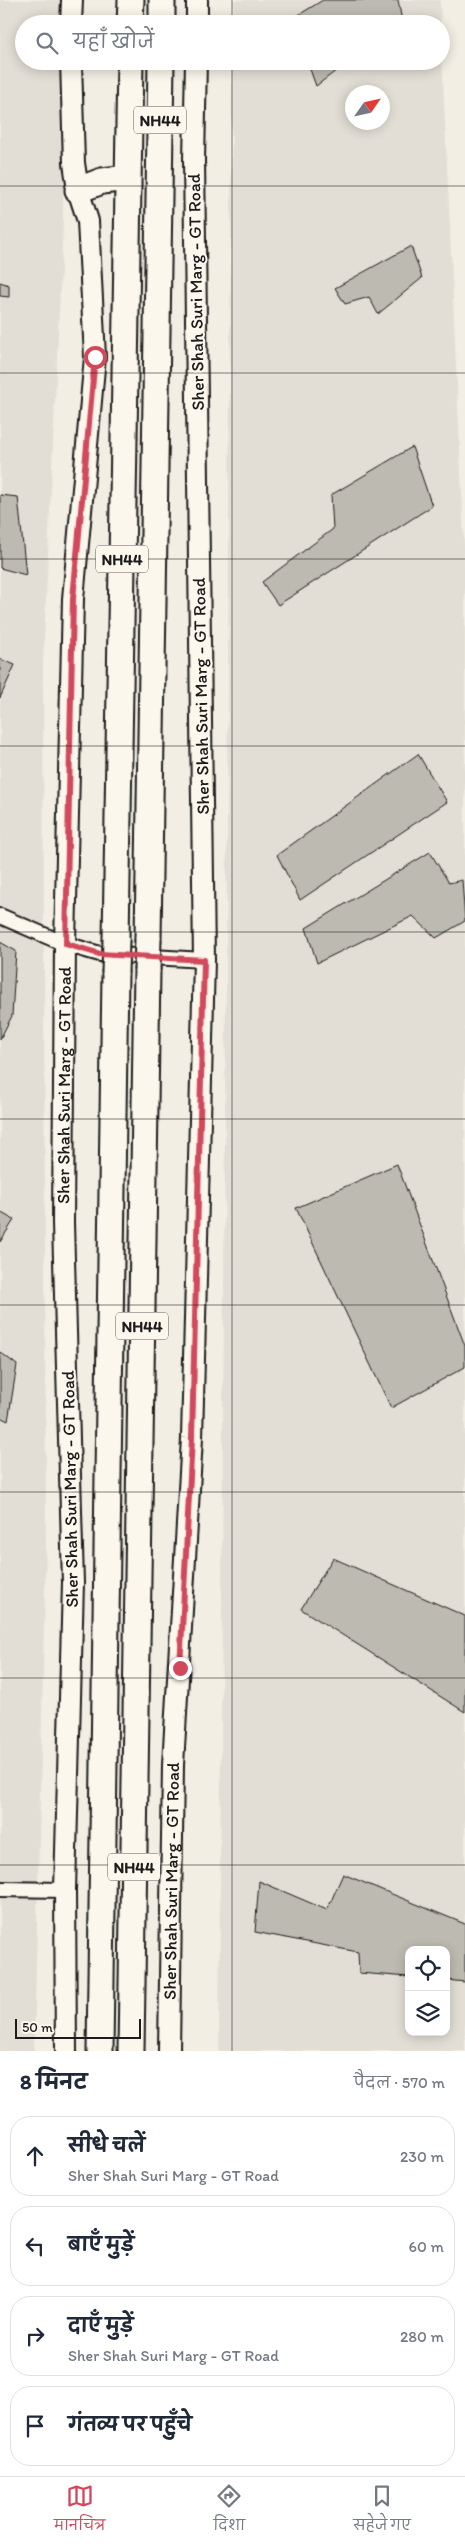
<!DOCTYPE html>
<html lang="hi">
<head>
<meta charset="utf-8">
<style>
	body { margin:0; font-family:Itim,"Playpen Sans Deva",sans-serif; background:#f6f6f7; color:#1f2937 }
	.controls { position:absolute; right:15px; bottom:15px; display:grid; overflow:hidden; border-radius:10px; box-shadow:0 2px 12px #0003 }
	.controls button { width:45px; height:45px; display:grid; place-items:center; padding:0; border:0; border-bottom:1px solid #e0e1e3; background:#fff; color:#1f2937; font:25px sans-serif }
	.compass { position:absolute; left:345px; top:85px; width:45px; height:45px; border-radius:50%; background:#fff; box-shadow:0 2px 12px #0003; rotate:56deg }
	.scale { position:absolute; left:15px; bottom:12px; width:126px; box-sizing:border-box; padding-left:5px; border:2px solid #1c1c1c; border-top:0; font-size:14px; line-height:18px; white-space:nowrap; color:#1c1c1c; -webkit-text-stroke:4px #fbf7ec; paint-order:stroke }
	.stop { position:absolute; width:15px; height:15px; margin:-11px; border:4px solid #d1495b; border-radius:50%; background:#fff }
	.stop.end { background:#d1495b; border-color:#fff; box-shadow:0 1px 5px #0008 }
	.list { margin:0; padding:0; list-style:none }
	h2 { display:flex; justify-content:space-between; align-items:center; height:65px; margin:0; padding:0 20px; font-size:21px }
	h2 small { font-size:16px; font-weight:400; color:#747a83 }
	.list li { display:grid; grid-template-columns:32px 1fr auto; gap:15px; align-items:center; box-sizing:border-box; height:80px; margin:0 10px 10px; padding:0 10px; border:1px solid #e0e1e3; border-radius:20px }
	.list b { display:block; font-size:19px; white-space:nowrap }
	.list p { margin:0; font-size:16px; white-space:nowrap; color:#747a83 }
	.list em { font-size:16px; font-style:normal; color:#747a83 }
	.icon { flex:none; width:28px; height:28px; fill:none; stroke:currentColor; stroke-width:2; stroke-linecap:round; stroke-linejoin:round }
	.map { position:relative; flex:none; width:465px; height:2051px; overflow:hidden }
	.search { position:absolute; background:#fff; box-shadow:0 2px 12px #0003; left:15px; right:15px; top:15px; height:55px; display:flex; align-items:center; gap:12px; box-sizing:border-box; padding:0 18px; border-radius:28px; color:#747a83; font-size:19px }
	.sheet { height:425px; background:#fff }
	nav { display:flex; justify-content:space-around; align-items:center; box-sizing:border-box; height:70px; border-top:1px solid #e0e1e3; background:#fff; font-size:14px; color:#747a83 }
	nav a { display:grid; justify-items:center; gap:2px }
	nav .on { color:#d1495b }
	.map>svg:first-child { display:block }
	.built { fill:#e2ded5; fill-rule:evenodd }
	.building { fill:#bdbab1; stroke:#1c1c1c }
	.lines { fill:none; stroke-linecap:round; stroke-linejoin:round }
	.street-casing { stroke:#1c1c1c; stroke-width:18 }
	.secondary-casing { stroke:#1c1c1c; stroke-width:24 }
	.highway-casing { stroke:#1c1c1c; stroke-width:29 }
	.street { stroke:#fbf7ec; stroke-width:14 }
	.secondary { stroke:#fbf7ec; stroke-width:20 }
	.highway { stroke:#fbf7ec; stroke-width:25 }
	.highway-bridge-casing { stroke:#1c1c1c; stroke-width:29; stroke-linecap:butt }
	.highway-bridge { stroke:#fbf7ec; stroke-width:25 }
	.route { stroke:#d1495b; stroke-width:6 }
	.grid { fill:none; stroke:#1c1c1c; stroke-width:1; stroke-opacity:0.55 }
	.labels { text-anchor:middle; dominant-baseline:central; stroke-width:4; stroke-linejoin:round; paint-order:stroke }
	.shield { fill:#fbf7ec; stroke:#5f5e5a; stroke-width:1 }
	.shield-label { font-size:16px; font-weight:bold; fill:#1c1c1c }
	.street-label { font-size:18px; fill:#1c1c1c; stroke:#fbf7ec }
</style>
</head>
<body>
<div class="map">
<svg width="465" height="2051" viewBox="0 0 465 2051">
	<rect width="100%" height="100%" fill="#f2eee4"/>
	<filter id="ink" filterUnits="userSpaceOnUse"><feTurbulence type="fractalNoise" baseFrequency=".02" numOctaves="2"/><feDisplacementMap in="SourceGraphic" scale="10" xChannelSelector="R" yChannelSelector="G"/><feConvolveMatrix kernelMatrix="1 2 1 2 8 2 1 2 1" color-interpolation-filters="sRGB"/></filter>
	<g filter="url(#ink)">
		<path class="built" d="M0,0h64v24h-40v37h40l-1,163 -20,441 3,879 -12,507h-34z
			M233,0h207l1,24h-208z
			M441,34l24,526v1491h-246l13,-1990h209zM352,92h30v30h-30zM409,1950h37v82h-37z"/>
		<path class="building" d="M323,0h75l4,21 -3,3h-105l-2,-5z
			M307,61h42l-33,25z
			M411,246l11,32 -44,36 -9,-17 -24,7 -10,-16z
			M0,282l9,3v12l-9,-1z
			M412,447l20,59 -154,99 -16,-23 71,-53 -2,-34z
			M0,495l18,2 8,78 -26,-7z
			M0,659l15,6 -15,33z
			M418,754l29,48 -147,98 -23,-45z
			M430,852l19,31 13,-3 3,41 -29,17 -23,-22 -96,47 -11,-35z
			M0,942l16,9 -4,65 -12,23z
			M397,1164l68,182v21l-74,41 -95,-200z
			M0,1212l14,8 -14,22z
			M0,1352l17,13 -9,56 -8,-4z
			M333,1558l132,58v96l-164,-103z
			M343,1874l122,50v58l-19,-2v-30h-37v27l-50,-4 -1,-21 -103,-20 4,-51 68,29z"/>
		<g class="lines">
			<g class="street-casing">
				<path id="street" d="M0,916l65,28 35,10 104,6
					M0,1889l65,1"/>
			</g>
			<g class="secondary-casing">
				<g id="secondary">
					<path d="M71,24l1,-24"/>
					<path d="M197,24v-24"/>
					<path id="s1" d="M66,2051l-1,-161 8,-307 -10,-360 2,-279 8,-345 22,-242 -7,-136 -10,-31 -4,-27 -3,-102"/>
					<path id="s2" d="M169,2051l4,-286 19,-327 12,-478 -10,-800 2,-99"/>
				</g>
			</g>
			<g class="highway-casing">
				<path id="highway" d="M130,24l1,-24
					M162,24v-24
					M78,190l24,-9 26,-3
					M148,939l13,-878
					M116,940l14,-879
					M100,2051l15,-1078
					M131,2051l16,-1081"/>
			</g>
			<use href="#street" class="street"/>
			<use href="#secondary" class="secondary"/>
			<use href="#highway" class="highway"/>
			<g class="highway-bridge-casing">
				<path id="highway-bridge" d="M147,970l1,-31
					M115,973l1,-33"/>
			</g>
			<use href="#highway-bridge" class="highway-bridge"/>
		</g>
	</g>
	<g class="lines" filter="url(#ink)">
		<path class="route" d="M95,357l-22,242 -7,345 34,10 104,6 -12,478 -12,230"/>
	</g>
	<path class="grid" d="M232,0v24M232,61v1990M0,186h465M0,373h465M0,559h465M0,746h465M0,932h465M0,1119h465M0,1305h465M0,1492h465M0,1678h465M0,1865h465"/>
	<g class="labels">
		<g class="shield">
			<rect x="134" y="106.5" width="52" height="27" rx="4"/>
			<rect x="96" y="545.5" width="52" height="27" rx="4"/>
			<rect x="116" y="1312.5" width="52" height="27" rx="4"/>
			<rect x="108" y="1853.5" width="52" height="27" rx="4"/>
		</g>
		<g class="shield-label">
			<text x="160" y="120">NH44</text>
			<text x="122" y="559">NH44</text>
			<text x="142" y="1326">NH44</text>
			<text x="134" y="1867">NH44</text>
		</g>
		<g class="street-label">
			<text transform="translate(196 292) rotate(-91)">Sher Shah Suri Marg - GT Road</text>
			<text transform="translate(201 696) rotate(-91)">Sher Shah Suri Marg - GT Road</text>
			<text stroke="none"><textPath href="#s1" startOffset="966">Sher Shah Suri Marg - GT Road</textPath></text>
			<text transform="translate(70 1489) rotate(-91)">Sher Shah Suri Marg - GT Road</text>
			<text stroke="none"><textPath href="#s2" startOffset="170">Sher Shah Suri Marg - GT Road</textPath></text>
		</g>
	</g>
</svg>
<div class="controls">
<button><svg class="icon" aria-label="locate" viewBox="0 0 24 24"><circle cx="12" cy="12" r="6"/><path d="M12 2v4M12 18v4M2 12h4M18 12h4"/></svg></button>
<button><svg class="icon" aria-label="layers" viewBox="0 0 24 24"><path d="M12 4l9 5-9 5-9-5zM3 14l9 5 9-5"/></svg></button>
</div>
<svg class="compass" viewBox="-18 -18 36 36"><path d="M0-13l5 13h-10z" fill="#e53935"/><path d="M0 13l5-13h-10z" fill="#747a83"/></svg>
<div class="scale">50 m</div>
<div class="stop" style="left:95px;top:357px"></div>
<div class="stop end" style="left:180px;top:1668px"></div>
<div class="search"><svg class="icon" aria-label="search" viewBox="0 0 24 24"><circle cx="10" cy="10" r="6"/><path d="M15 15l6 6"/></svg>यहाँ खोजें</div>
</div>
<section class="sheet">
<h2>8 मिनट<small>पैदल · 570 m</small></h2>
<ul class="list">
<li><svg class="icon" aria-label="ahead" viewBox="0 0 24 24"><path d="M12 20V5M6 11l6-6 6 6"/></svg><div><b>सीधे चलें</b><p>Sher Shah Suri Marg - GT Road</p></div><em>230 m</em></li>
<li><svg class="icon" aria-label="left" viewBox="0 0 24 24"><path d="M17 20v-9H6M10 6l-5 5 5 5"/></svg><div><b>बाएँ मुड़ें</b></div><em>60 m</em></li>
<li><svg class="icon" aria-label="right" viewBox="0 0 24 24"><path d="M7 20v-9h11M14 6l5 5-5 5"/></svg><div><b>दाएँ मुड़ें</b><p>Sher Shah Suri Marg - GT Road</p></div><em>280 m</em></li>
<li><svg class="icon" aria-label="arrive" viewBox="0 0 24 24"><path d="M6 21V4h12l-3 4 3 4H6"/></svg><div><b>गंतव्य पर पहुँचे</b></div></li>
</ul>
</section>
<nav>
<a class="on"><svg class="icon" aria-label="map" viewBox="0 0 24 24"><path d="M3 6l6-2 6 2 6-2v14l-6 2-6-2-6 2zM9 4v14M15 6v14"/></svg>मानचित्र</a>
<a><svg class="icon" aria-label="directions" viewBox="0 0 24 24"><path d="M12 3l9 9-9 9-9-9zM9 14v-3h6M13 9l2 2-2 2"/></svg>दिशा</a>
<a><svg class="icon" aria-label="saved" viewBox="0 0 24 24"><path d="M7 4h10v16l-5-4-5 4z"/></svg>सहेजे गए</a>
</nav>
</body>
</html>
